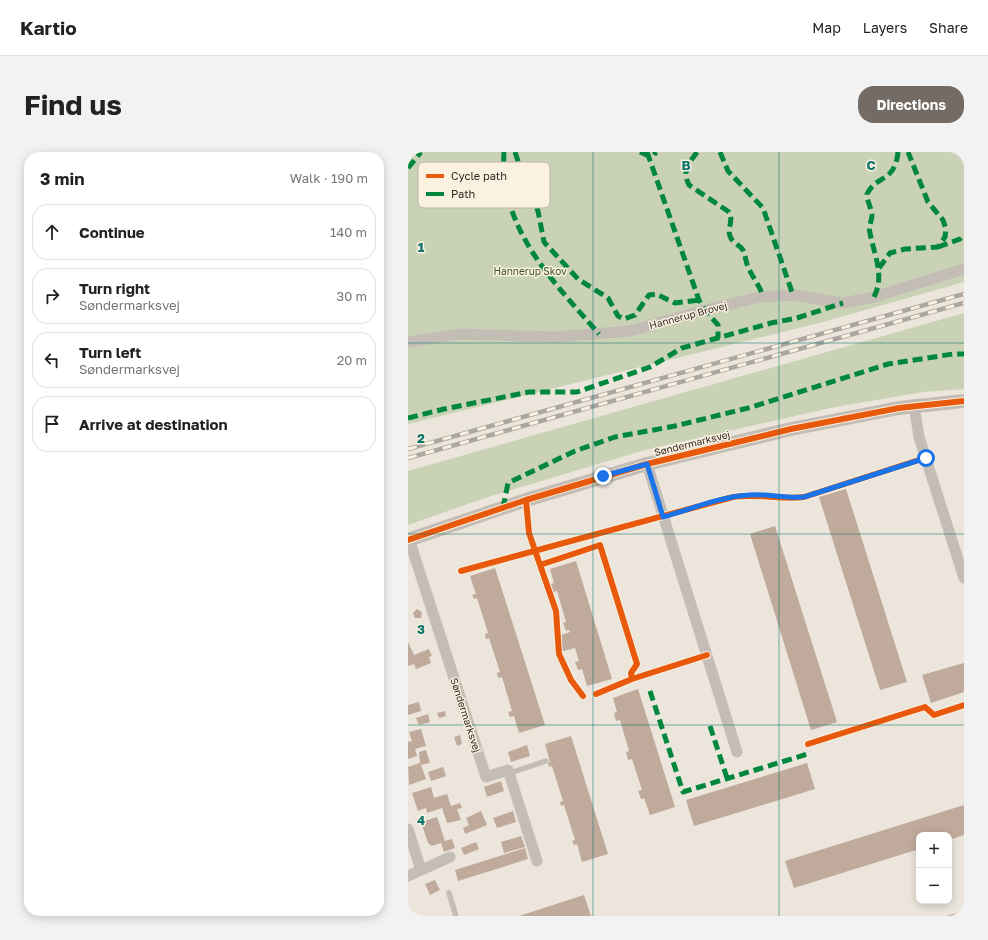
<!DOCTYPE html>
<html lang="en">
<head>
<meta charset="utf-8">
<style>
	body { margin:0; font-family:"Golos Text",sans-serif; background:#f2f2f2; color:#222 }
	.controls { position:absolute; right:12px; bottom:12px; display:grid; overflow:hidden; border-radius:8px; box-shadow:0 2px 10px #0003 }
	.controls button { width:36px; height:36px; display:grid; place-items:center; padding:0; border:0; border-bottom:1px solid #e0e0e0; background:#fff; color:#222; font:20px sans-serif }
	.stop { position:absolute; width:12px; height:12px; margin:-9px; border:3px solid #1a73e8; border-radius:50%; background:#fff }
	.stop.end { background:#1a73e8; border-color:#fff; box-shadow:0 1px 4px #0008 }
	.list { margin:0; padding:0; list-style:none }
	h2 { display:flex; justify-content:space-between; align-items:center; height:52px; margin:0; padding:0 16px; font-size:17px }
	h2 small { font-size:13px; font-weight:400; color:#767676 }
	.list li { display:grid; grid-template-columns:26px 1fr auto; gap:12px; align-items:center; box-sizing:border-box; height:56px; margin:0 8px 8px; padding:0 8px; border:1px solid #e0e0e0; border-radius:16px }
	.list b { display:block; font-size:15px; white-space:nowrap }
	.list p { margin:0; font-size:13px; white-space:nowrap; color:#767676 }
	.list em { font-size:13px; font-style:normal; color:#767676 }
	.icon { flex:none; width:22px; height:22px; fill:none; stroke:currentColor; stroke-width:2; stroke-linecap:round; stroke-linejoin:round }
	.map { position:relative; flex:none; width:556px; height:764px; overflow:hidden; border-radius:16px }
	header { display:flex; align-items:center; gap:24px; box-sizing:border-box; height:56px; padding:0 20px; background:#fff; border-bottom:1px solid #e0e0e0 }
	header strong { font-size:19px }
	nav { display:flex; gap:22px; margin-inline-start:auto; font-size:14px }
	.intro { display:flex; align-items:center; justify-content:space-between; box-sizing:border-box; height:96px; padding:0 24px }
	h1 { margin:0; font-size:28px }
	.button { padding:10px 18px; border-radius:16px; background:#746b64; color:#fff; font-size:14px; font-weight:700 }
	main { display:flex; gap:24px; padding:0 24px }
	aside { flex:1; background:#fff; border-radius:16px; box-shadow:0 2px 10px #0003 }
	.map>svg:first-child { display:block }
	.green { fill:#c9d2b4 }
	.building { fill:#c0aa9b }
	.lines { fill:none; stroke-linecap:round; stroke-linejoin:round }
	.service { stroke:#c4bdb5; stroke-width:5.5 }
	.minor { stroke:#c4bdb5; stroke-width:11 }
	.tertiary { stroke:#c4bdb5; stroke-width:14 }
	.rail-casing { stroke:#aba69f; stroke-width:4.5 }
	.rail { stroke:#faf1e1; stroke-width:3; stroke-dasharray:9; stroke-linecap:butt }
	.quiet { stroke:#00873e; stroke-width:5; stroke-dasharray:10 5; stroke-linecap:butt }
	.cycleway-casing { stroke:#faf1e1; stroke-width:8 }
	.cycleway { stroke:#e8590c; stroke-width:6 }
	.route { stroke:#1a73e8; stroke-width:5 }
	.grid { fill:none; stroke:#0f766e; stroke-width:1; stroke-opacity:0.55 }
	.labels { text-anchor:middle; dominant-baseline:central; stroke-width:3; stroke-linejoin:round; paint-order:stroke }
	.park-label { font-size:10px; fill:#3f5426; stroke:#faf1e1 }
	.street-label { font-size:10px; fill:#342a24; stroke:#faf1e1 }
	.key { fill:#faf1e1; stroke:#bfb5a8; stroke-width:1 }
	.key-label { font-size:11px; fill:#342a24 }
	.grid-label { font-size:13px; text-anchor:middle; font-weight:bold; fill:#0f766e; stroke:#faf1e1; stroke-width:3; stroke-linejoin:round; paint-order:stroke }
</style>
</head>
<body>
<header>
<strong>Kartio</strong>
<nav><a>Map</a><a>Layers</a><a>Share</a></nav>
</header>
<div class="intro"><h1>Find us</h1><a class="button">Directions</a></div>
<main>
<aside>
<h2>3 min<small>Walk · 190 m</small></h2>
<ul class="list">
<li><svg class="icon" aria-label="ahead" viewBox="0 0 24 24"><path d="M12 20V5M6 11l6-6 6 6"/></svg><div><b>Continue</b></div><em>140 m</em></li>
<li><svg class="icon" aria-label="right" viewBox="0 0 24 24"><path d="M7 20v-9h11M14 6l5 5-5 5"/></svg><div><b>Turn right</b><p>Søndermarksvej</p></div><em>30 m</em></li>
<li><svg class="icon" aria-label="left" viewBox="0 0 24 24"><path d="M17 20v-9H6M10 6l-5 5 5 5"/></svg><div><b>Turn left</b><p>Søndermarksvej</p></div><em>20 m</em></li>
<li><svg class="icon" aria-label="arrive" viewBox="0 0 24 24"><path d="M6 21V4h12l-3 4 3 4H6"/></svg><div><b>Arrive at destination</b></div></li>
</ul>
</aside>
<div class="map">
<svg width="556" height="764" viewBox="0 0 556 764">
	<rect width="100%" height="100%" fill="#ebe5db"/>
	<path class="green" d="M0,0h556v130l-141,40 -415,102z
		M556,161v76l-41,3 -93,16 -185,42 -157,47 -80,28v-54z"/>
	<path class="building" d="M438,337l61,193 -27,8 -61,-193z
		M367,374l62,196 -26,8 -61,-196z
		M168,409l36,118 -25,7 -5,-17 -4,1 -3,-8 4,-1 -4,-13 -15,4 -1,-16 11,-4 -1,-2 -3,1 -3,-8 3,-1 -9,-31 -4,1 -2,-8 3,-1 -4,-14z
		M87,416l50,157 -26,8 -5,-17 -4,1 -2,-5 4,-1 -10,-34 -4,1 -1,-5 3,-1 -11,-34 -3,1 -1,-5 3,-1 -11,-35 -3,1 -2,-4 4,-1 -6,-18z
		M9,457l5,3 -1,6h-6l-2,-5z
		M0,490l6,13 15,-6 3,7 -3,1 2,6 -15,6 -2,-5 -6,2z
		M556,511v29l-33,11 -9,-28z
		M230,537l37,118 -25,8 -6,-17 -3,1 -3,-8 4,-1 -10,-31 -4,1 -2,-8 3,-1 -9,-31 -4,1 -2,-8 3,-1 -4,-14z
		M11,550l2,9 -13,4v-10z
		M37,559l1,5 -7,2 -2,-5z
		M20,562l2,8 -11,3 -3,-7z
		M13,577l5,17 -11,3 2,7 -9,3v-17l4,-1 -3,-9z
		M52,583l2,9 -5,2 -3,-9z
		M163,584l37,118 -26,8 -5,-18 -3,1 -2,-4 3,-1 -11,-35 -3,1 -1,-4 3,-1 -11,-35 -3,1 -1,-4 2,-1 -5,-18z
		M119,593l3,11 -19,6 -3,-10z
		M18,598l4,13 -9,2 5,14 -17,6 -1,-18 12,-4 -1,-11z
		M399,611l8,26 -121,37 -8,-26z
		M35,615l3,9 -15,5 -3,-9z
		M93,629l3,10 -17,6 -3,-10z
		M23,635l3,11 13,-4 4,12 9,-3 2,5 -5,1 4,11 -14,3 -5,-15 -15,5 -1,-5 -8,3 -6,-18z
		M556,653v30l-15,5v-5h-30v14l-125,39 -9,-27z
		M73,659l6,14 -22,9 -2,-6 6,-3 -3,-7z
		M105,659l3,11 -19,6 -4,-10z
		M29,665l8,24 7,-2 3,9 -11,4 -3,-9 -9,3 -4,-3 -7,-21z
		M113,684l4,11 -21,6 -3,-11z
		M68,690l3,7 -15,6 -3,-7z
		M117,696l3,11 -70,22 -3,-11z
		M27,728l5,10 -10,5 -5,-11z
		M176,743l7,21h-72z
		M556,759v5h-18z"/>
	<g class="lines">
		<path class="service" d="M102,621l36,-12
			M41,741l7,23"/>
		<path class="minor" d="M0,190l52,-8 96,3 74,-6 75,-21 55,-13 33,-2 50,8 31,-6 90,-28
			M506,253l5,32 45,141
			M239,312l90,288
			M1,387l77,238 22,-7 29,91
			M0,677l13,41
			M0,724l42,-19"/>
		<path class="tertiary" d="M0,388l118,-40 121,-36 144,-35 108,-21 65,-7"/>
		<g class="rail-casing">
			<path id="rail" d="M0,297l556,-155
				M0,306l556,-155"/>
		</g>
		<use href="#rail" class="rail"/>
		<path class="quiet" d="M96,0c-5,77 49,129 95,182
			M107,0l10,30 13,29 6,31 34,37 30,19 10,18 6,3 11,-4 14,-20 7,-1 19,9 24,-3
			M232,0l9,4 5,-1 2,-3
			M239,0l52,148 6,10 13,15v13
			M289,0c-9,13 -15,18 -8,33l40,27c5,8 -2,16 1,24 2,7 10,9 13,14 3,7 3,15 7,21 5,10 9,14 13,25
			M312,0l8,19 35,37 30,87
			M0,16l13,-16
			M530,95l22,-8 4,-5
			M471,116l11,-15 15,-4 33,-2 7,-10 1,-8 -3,-9 -15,-18 -20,-50
			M466,145c11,-22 0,-42 -4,-64 -2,-6 2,-12 2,-18 -1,-8 -5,-14 -5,-21 10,-20 28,-11 31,-42
			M0,266l36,-9 85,-17h48l73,-25 32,-19 89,-25 26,-5 46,-15
			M95,356l5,-25 67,-32 40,-14 60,-11 77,-19 136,-43 65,-10h11
			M242,539l33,101 128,-39
			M302,574l17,52"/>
		<g class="cycleway-casing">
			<path id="cycleway" d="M118,348l3,33 27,78 3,43 12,26 12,16
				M0,388l118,-40 121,-36 144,-35 108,-21 65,-7
				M132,413l60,-20 37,119 -6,9 1,6
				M53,419l272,-74c24,-4 47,3 71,0l121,-39
				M188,542l36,-15 75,-24
				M400,592l117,-37 9,8 30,-10"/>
		</g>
		<use href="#cycleway" class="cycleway"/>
	</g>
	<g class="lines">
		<path class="route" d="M195,324l44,-12 16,53c28,-8 57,-20 85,-22 19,-2 37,4 56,2l122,-39"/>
	</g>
	<path class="grid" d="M185,0v764M371,0v764M0,191h556M0,382h556M0,573h556"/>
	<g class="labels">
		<g class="park-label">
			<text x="122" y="119">Hannerup Skov</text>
		</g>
		<g class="street-label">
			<text transform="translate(280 163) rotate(-15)">Hannerup Brovej</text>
			<text transform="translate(284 291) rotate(-14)">Søndermarksvej</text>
			<text transform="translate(58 563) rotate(72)">Søndermarksvej</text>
		</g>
	</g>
	<rect x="10" y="10" width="132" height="46" rx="6" class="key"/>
	<rect x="18" y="22" width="18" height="4" fill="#e8590c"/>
	<rect x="18" y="40" width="18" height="4" fill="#00873e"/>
	<g class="key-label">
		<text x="43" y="28">Cycle path</text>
		<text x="43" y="46">Path</text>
	</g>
	<g class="grid-label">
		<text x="278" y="18">B</text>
		<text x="463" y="18">C</text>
		<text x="13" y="100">1</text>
		<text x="13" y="291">2</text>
		<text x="13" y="482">3</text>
		<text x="13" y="673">4</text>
	</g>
</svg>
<div class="controls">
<button>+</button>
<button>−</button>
</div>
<div class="stop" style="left:518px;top:306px"></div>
<div class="stop end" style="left:195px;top:324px"></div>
</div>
</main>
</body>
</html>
